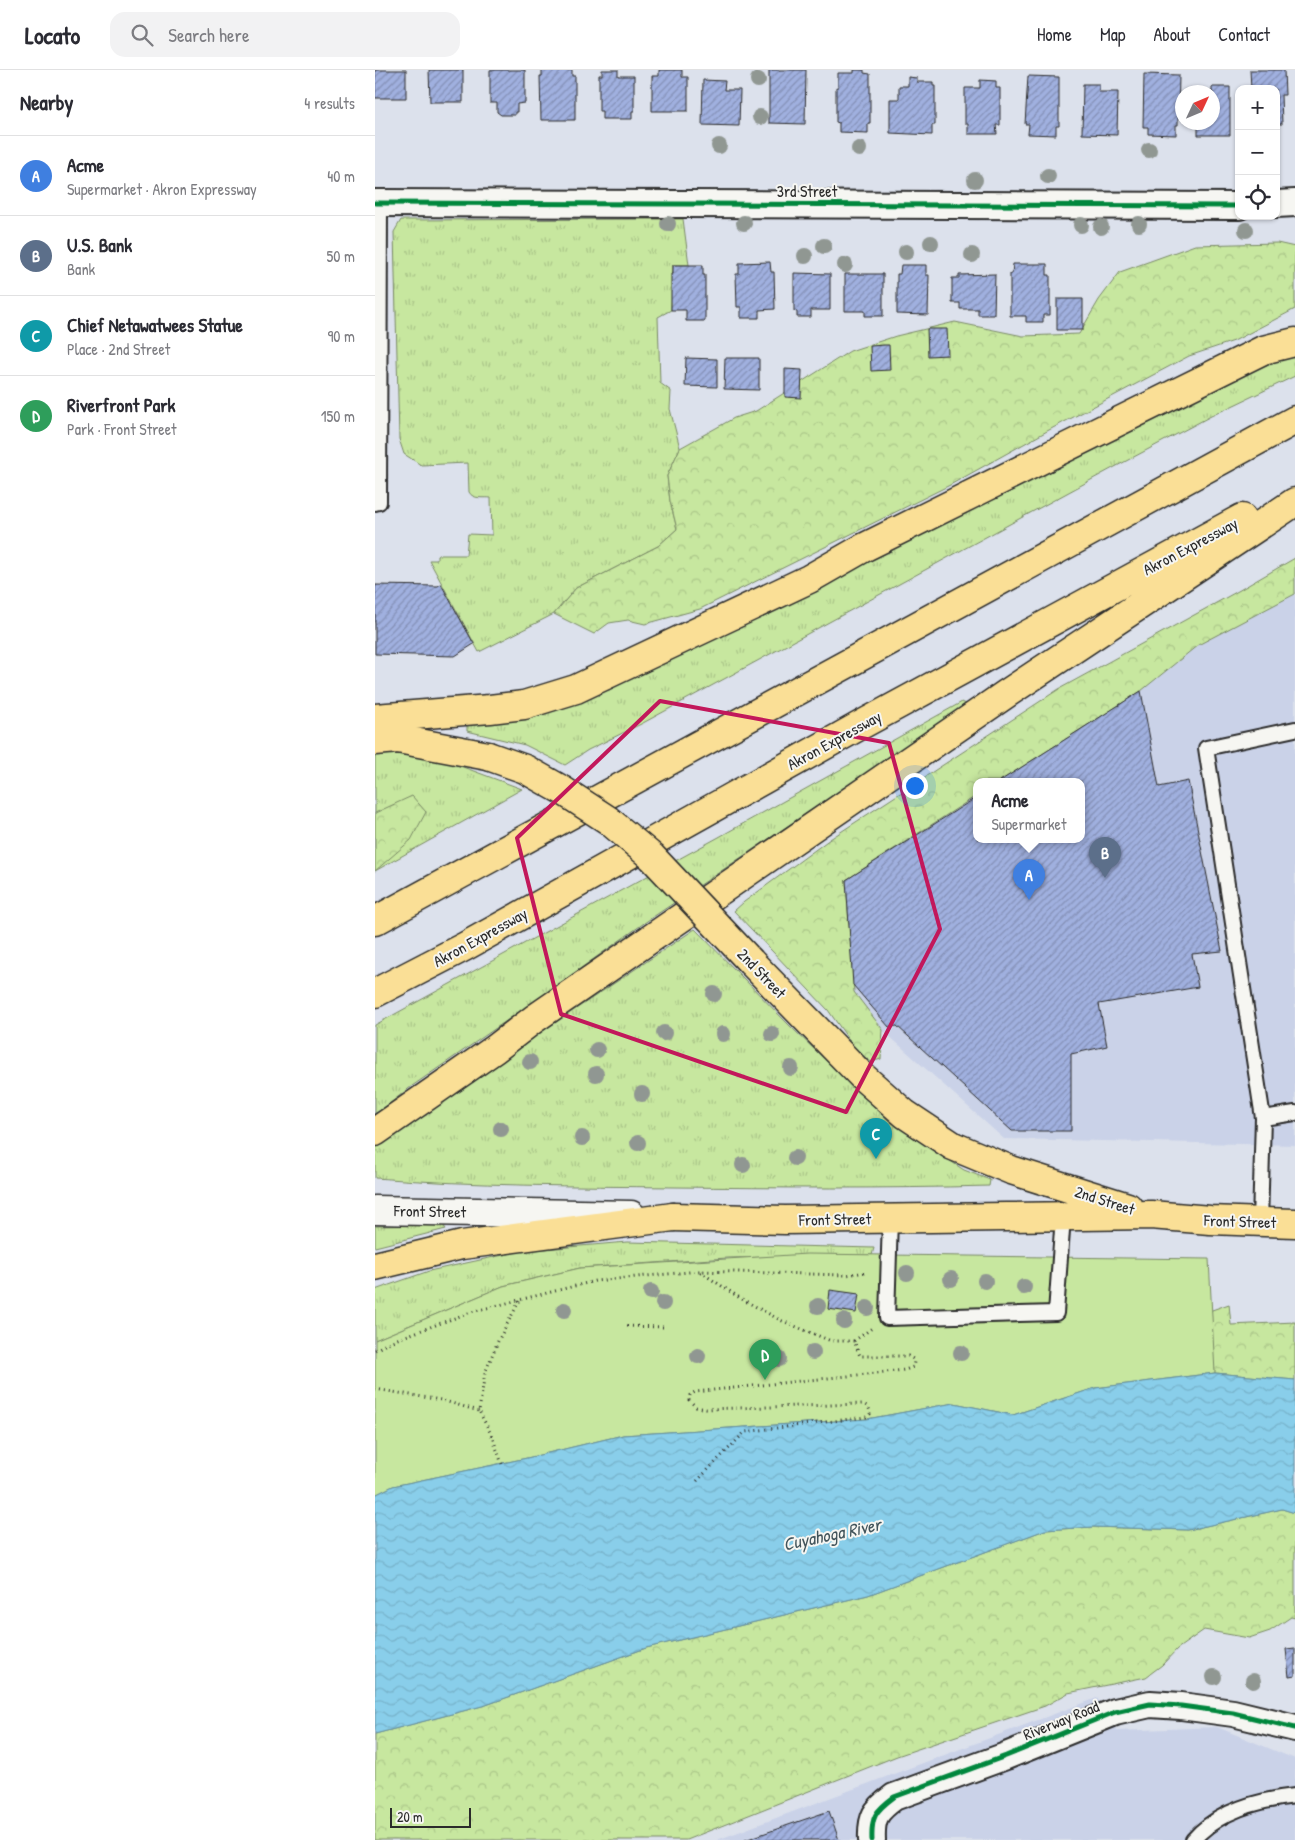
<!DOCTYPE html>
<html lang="en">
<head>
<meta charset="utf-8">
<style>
	body { margin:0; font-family:"Patrick Hand",sans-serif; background:#f2f2f3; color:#2b2b33 }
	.controls { position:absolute; right:15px; top:15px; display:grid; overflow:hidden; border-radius:10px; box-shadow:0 1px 4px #0004 }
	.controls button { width:45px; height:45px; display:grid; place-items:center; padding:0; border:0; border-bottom:1px solid #e1e1e2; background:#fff; color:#2b2b33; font:25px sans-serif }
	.compass { position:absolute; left:800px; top:15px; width:45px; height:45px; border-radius:50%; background:#fff; box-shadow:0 1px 4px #0004; rotate:46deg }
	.scale { position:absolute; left:15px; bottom:12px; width:81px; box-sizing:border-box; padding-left:5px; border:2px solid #2b2b2b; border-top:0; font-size:14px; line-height:18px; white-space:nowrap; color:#2b2b2b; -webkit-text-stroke:4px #f6f6f2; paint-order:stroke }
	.you { position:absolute; left:539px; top:715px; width:18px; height:18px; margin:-12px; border:4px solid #fff; border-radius:50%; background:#1a73e8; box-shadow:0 0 0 8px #1a73e833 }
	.badge { display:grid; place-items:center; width:32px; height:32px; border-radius:50%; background:#2b2b2b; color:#fff; font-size:16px; font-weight:700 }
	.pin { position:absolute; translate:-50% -41px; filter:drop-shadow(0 1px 2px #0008) }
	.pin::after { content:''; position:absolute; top:26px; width:18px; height:15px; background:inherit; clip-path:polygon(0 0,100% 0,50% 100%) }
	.popup { position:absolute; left:598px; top:708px; width:112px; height:65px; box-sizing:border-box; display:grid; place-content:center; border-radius:10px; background:#fff; filter:drop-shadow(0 1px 4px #0005); font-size:16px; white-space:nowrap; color:#7c7c81 }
	.popup b { font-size:19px; color:#2b2b33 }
	.popup::after { content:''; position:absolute; left:50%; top:100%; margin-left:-10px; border:10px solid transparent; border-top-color:#fff }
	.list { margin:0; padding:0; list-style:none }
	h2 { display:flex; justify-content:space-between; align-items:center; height:65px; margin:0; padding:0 20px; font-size:21px }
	h2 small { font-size:16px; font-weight:400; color:#7c7c81 }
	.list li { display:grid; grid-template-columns:32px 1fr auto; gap:15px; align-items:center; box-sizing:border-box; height:80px; padding:0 20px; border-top:1px solid #e1e1e2 }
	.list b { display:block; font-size:19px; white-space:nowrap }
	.list p { margin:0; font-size:16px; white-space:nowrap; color:#7c7c81 }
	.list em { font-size:16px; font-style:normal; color:#7c7c81 }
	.icon { flex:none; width:28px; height:28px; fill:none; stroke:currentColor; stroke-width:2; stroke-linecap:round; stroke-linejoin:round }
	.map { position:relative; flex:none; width:920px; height:1770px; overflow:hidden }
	header { display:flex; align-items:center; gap:30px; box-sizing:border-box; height:70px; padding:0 25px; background:#fff; border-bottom:1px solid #e1e1e2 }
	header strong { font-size:24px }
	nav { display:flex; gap:28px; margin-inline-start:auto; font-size:18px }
	.search { width:350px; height:45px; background:#f2f2f3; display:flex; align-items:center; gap:12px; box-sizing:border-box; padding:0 18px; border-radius:15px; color:#7c7c81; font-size:19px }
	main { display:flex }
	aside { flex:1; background:#fff }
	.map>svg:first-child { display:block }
	.built { fill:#cad2e8 }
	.grass { fill:url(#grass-tufts); stroke:#798965 }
	.forest { fill:url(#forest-crowns); stroke:#798965 }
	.park { fill:#c7e79f; stroke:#798965 }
	.water { fill:url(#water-waves); stroke:#638d9e }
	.building { fill:url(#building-hatch); stroke:#2b2b2b }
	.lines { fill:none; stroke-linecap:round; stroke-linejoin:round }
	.lane-casing { stroke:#2b2b2b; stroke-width:18 }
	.street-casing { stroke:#2b2b2b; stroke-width:30 }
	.secondary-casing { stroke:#2b2b2b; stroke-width:31 }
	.primary-casing { stroke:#2b2b2b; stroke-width:31 }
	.highway-casing { stroke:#2b2b2b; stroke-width:31 }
	.path { stroke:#2b2b2b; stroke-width:3; stroke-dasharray:1 4; stroke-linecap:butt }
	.lane { stroke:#f6f6f2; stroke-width:14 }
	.street { stroke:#f6f6f2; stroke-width:26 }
	.secondary { stroke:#f6f6f2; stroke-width:28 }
	.primary { stroke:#fadf96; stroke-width:28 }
	.highway { stroke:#fadf96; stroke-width:28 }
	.primary-bridge-casing { stroke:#2b2b2b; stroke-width:31; stroke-linecap:butt }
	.primary-bridge { stroke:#fadf96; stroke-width:28 }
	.cycleway-casing { stroke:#f6f6f2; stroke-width:8 }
	.cycleway { stroke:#00873e; stroke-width:5 }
	.tree { fill:#909792 }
	.marked { fill:none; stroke:#c2185b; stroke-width:4; stroke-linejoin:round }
	.labels { text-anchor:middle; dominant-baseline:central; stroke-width:4; stroke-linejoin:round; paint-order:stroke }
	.street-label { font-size:16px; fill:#2b2b2b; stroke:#f6f6f2 }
	.water-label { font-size:18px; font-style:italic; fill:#42545b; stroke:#f6f6f2 }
</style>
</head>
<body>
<header>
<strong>Locato</strong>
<div class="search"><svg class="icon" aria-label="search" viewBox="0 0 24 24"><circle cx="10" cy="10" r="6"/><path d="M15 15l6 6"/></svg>Search here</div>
<nav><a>Home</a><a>Map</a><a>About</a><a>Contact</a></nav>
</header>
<main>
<aside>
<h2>Nearby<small>4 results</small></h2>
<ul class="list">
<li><span class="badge" style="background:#3f7fe0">A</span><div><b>Acme</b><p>Supermarket · Akron Expressway</p></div><em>40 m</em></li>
<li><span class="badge" style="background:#5c6f8a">B</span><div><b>U.S. Bank</b><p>Bank</p></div><em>50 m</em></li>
<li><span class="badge" style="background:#0f9aa8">C</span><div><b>Chief Netawatwees Statue</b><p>Place · 2nd Street</p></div><em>90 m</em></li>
<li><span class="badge" style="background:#2e9e5b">D</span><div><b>Riverfront Park</b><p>Park · Front Street</p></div><em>150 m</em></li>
</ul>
</aside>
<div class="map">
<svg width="920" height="1770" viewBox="0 0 920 1770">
	<defs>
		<pattern id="grass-tufts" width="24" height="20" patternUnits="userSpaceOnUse" patternTransform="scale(1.25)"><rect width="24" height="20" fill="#c7e79f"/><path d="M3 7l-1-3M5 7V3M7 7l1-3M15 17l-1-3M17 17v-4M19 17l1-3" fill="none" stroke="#abc689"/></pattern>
		<pattern id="forest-crowns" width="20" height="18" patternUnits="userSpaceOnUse" patternTransform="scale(1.25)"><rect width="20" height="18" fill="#c7e79f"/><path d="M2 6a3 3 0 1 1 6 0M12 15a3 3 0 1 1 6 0" fill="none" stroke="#abc689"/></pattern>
		<pattern id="water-waves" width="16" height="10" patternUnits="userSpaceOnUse" patternTransform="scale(1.25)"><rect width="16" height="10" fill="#89ceea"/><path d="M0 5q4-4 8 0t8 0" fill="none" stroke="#76b1c9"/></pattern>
		<pattern id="building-hatch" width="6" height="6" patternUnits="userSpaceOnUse" patternTransform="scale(1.25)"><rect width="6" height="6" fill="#a0b0df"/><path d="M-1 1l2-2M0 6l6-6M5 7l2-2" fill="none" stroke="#838fb5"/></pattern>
	</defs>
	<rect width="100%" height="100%" fill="#dce1ec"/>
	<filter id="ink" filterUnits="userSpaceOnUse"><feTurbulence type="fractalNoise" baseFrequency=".02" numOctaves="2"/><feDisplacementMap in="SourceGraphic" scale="10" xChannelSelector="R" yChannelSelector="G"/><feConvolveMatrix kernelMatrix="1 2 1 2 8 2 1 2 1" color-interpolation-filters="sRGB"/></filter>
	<g filter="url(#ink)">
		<path class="built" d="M920,514v561l-291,-6 -166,-149 -4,-117 142,-90 1,56h104v-58h-101z
			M722,1628l21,33 99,-4 78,32v81h-578z"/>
		<path class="grass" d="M308,149l6,46h-16l-2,45 -13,7 2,66 11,8 -1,18 10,39 -13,28 3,25 7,28 -19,17 -82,42 -22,26 -75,38 -50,-92h8v-5h29l2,-21 24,1 -1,-37c-7,-1 -18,2 -22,-6l-1,-29 -47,2 -17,-11 -5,-15 -5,-207 7,-12z
			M920,281v25l-84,40 -98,52 -470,255 -55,27 -23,15 -40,-20 -58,-14v-13l313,-112 461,-233z
			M587,632l4,2 -24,18 -295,199 -122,87 -113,78 -37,29v-90l344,-188z
			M0,684h19l50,6 78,29 -147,82z
			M320,859l95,97 99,95 75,49 26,10 -1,6c-105,3 -210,2 -315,1 -99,-1 -199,-1 -299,-9v-37l92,-59z
			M68,1155l3,4 -71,18v-21z
			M252,1172l247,6 -2,7 -145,3 -147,10 -77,18 -128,54v-50l54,-19 93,-20z"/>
		<path class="forest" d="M902,173l18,4v62l-61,32 -45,15 -140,74 -99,55 -250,124 -55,15 -17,-4 -19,3 -15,11 -40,-20 22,-26 82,-42 19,-17 -7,-28 -3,-25 13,-28 54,-30 22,-7 94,-60 46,-15 59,-14 68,14 56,-2 20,-34 21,-28 75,-27z
			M920,488v36l-97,51 -57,46 -141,90h-23l-1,15 -130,84 8,112 29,38 -2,29 -10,3 -15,-12 -28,-40 -94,-99 10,-9 86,-63 229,-150 179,-98z
			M37,726l14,16 -15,28 -36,31v-58z
			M854,1234l2,21 64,-3v58l-80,-7 -202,42 188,-92 11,-13z
			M907,1439l13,4v105l-4,-1 -21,14 -21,7 -45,-8 -27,19 -15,16 -16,12 -78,16 -23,13 -148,50 -211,84h-311v-106l111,-29 160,-57 222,-53 177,-65 47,-3 96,3z"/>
		<path class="park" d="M432,1184l402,5 6,114 -120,15 -82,27 -59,-12 -87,16 -244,16 -96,23 -134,28 -18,9v-155l128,-54 77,-18z"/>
		<path class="water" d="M840,1303l80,7v133l-13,-4 -94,21 -95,-3 -48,3 -177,65 -222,53 -160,57 -111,29v-239l18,-9 134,-28 96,-23 244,-16 87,-16 59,12 82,-27z"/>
		<path class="building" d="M0,0h31v28h-31z
			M54,0h34v32h-33z
			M115,0h35v33l-8,1v8h-2v3h-14l-4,-3v-9h-7z
			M167,0h30v6h3v44h-34l-1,-44h2z
			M227,0h16v6h16v35h-2v8h-30v-8h-3v-36h3z
			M284,0h23v7h6v34h-36v-35h7z
			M394,0h37l-1,54 -36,-1z
			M479,0h10v3l6,1v49h-2v10l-29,-1v-9l-3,-1v-35l2,1v-15h16z
			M875,0h34l1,25h-4l1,29h-6v-35h-25z
			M769,4l35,1 -1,50h-2v10l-28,-1v-7h-5z
			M653,6l31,1v49h-3v9l-28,-1 1,-10h-4z
			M533,7l9,1v4h16v4h2v39h-3v10l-42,-2v-34h9v-13h9z
			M328,10l22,1 -1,9h16l-1,36 -37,-1z
			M605,10l16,1v7h4v37h-4l1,9h-29v-10h-3v-36h15z
			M708,14h16v8h19l-1,43 -35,-1z
			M837,17h18v48h-32v-13h15v-30h-15h14z
			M395,192l1,10h3l1,37 -16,1v8h-18v-11h-4l-1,-33h3v-11z
			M638,194h34v11h3v40h-7v7h-17v-6h-16v-42h2z
			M298,195h30v10h2v46h-19v-11h-15v-36h2z
			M526,195h25v10h3l-1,40 -31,-1v-40h3z
			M419,203l36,1v36h-19v7h-14v-5l-3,-1z
			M470,204h38v42h-18v-5h-20z
			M620,204l-1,41h-16v-6h-18v-6h-8v-25h7v-3z
			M682,229h26v31h-26z
			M552,259h20l1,26 -20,1z
			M510,275h4l1,25 -19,1 -1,-25z
			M311,288l31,1v28l-32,-1z
			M350,288h34v32l-35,-1z
			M410,299l17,1 -1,28 -16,-1z
			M66,514l33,60 -19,12 -80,-2v-69l63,1z
			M766,621l18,96 29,-6 34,170 -30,3 6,33 -99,17 8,42 -36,8v77h-59l-115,-105 -8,1 -36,-42 -7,-105 131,-83v42h104v-58h-81z
			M455,1220l29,4 -3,19 -28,-4z
			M920,1578v28l-6,1 -3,-28z
			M454,1741l10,29h-94z"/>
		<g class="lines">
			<g class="lane-casing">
				<path id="lane" d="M0,433l4,-1 1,-299
					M888,1048l32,-5
					M515,1148l-3,100 169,-5 7,-97
					M885,1152l3,-104 -57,-370 89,-19
					M818,1770c25,-29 65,-40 102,-44"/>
			</g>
			<g class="street-casing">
				<path id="street" d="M0,133l864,3
					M901,134l19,-1
					M497,1770c-1,-23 3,-29 22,-43l112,-41 109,-44 35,-8 31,2 52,7 62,15"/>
			</g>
			<g class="secondary-casing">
				<path id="secondary" d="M0,1140l256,5"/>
			</g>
			<g class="primary-casing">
				<path id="primary" d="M23,669l90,17
					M376,892l111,114 43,38 48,32 58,24 117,37
					M298,1147l112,3 366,-5 59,5 85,3"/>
			</g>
			<g class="highway-casing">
				<path id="highway" d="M0,648l115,-9 34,-4 52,-16 233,-110 56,-32 398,-197 32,-8
					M0,671l23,-2
					M0,851l920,-501
					M0,923l89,-46 397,-222 381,-207
					M0,1062l120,-83 39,-30 472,-325 289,-192
					M0,1196l87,-21 211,-28"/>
			</g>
			<path class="path" d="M252,1256l36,1
				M479,1271l18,-13
				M0,1280l17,-9 79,-29 124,-31 104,-10 147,4 21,-3
				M0,1319l66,11 38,11
				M127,1394l-10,-28 -13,-25 6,-38 13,-32 22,-41
				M322,1411l48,-49 121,-15 4,-3c0,-6 -2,-8 -8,-10l-156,5 -10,-2 -7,-7 1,-5 5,-3 210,-22 8,-3 1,-5 -1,-3 -5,-3h-48l-6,-15h-23l-51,-21 -40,-22 -41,-27"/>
			<use href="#lane" class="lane"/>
			<use href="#street" class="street"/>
			<use href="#secondary" class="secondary"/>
			<use href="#primary" class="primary"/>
			<use href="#highway" class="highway"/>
			<g class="primary-bridge-casing">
				<path id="primary-bridge" d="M113,686l37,13 37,21 46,30 44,37 99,105"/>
			</g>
			<use href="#primary-bridge" class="primary-bridge"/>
			<g class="cycleway-casing">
				<path id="cycleway" d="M0,133l864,3
					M497,1770c-1,-23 3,-29 22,-43l112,-41 109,-44 35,-8 31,2 52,7 62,15"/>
			</g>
			<use href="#cycleway" class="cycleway"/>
		</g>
		<g class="tree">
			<circle cx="383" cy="10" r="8"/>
			<circle cx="385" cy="47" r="8"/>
			<circle cx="344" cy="76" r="8"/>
			<circle cx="484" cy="79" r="8"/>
			<circle cx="774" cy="80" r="8"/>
			<circle cx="673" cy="106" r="8"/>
			<circle cx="600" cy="110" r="8"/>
			<circle cx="369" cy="153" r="8"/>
			<circle cx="293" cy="154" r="8"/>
			<circle cx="764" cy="154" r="8"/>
			<circle cx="706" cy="155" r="8"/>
			<circle cx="726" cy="157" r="8"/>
			<circle cx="871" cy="160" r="8"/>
			<circle cx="556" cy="173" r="8"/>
			<circle cx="449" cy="176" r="8"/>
			<circle cx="531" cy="182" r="8"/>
			<circle cx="597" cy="185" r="8"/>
			<circle cx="430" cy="186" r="8"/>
			<circle cx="470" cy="195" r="8"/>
			<circle cx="339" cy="924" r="8"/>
			<circle cx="289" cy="963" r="8"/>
			<circle cx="348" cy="964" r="8"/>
			<circle cx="397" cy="964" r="8"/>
			<circle cx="222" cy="980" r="8"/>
			<circle cx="155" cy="992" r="8"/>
			<circle cx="416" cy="998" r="8"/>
			<circle cx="221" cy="1004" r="8"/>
			<circle cx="267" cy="1024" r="8"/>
			<circle cx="126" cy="1059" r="8"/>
			<circle cx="207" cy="1068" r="8"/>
			<circle cx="263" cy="1073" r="8"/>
			<circle cx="420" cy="1088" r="8"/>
			<circle cx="368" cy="1095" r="8"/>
			<circle cx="532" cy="1203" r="8"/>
			<circle cx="576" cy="1209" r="8"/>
			<circle cx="610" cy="1211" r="8"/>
			<circle cx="649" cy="1217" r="8"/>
			<circle cx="276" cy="1222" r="8"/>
			<circle cx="288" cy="1233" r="8"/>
			<circle cx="443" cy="1236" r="8"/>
			<circle cx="492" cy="1238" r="8"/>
			<circle cx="189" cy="1240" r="8"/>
			<circle cx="469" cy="1251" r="8"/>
			<circle cx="438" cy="1282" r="8"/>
			<circle cx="586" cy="1283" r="8"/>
			<circle cx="323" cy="1286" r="8"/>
			<circle cx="404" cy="1289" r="8"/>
			<circle cx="839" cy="1607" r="8"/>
			<circle cx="878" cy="1611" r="8"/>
		</g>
	</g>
	<path class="marked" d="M285,631l229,42 51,186 -94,183 -285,-98 -44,-176z"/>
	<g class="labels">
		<g class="street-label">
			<text x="432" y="121">3rd Street</text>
			<text transform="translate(815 476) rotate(-28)">Akron Expressway</text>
			<text transform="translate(459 670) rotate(-29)">Akron Expressway</text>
			<text transform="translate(105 867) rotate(-29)">Akron Expressway</text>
			<text transform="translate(387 903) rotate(46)">2nd Street</text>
			<text transform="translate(730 1130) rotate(18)">2nd Street</text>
			<text transform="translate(55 1141) rotate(1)">Front Street</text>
			<text transform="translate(460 1149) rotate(-1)">Front Street</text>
			<text transform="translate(865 1151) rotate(2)">Front Street</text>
			<text transform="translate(686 1650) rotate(-22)">Riverway Road</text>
		</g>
		<g class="water-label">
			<text transform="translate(457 1464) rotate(-12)">Cuyahoga River</text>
		</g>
	</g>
</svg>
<div class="controls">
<button>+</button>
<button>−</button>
<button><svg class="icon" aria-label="locate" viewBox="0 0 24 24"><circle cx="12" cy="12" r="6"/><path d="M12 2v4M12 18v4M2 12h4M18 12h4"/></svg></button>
</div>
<svg class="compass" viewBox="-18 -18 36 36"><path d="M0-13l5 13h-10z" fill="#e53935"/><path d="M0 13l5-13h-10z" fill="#7c7c81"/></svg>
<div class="scale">20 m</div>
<div class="you"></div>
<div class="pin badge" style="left:654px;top:830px;background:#3f7fe0">A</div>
<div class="popup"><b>Acme</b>Supermarket</div>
<div class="pin badge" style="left:730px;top:808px;background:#5c6f8a">B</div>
<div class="pin badge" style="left:501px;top:1089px;background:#0f9aa8">C</div>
<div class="pin badge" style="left:390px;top:1310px;background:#2e9e5b">D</div>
</div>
</main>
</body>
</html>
